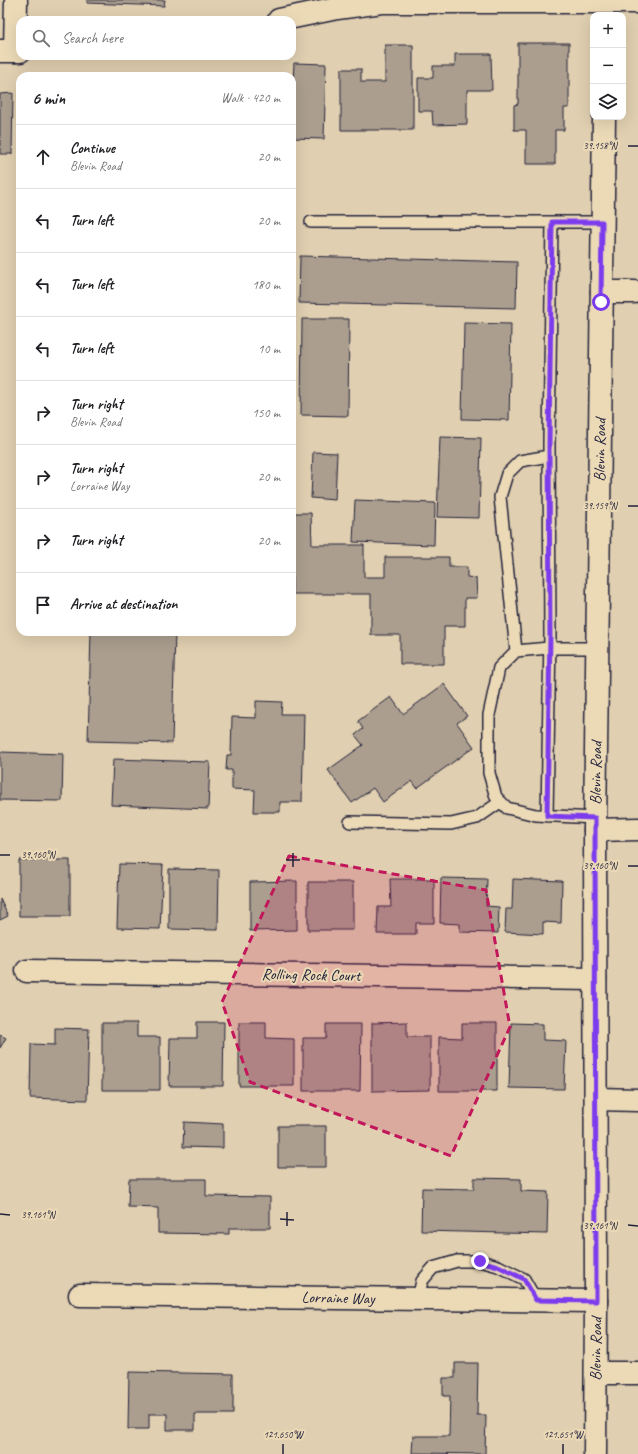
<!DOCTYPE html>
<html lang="en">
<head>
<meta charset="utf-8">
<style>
	body { margin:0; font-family:Caveat,sans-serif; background:#f2f2f2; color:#202124 }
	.controls { position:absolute; right:12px; top:12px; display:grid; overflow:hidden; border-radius:8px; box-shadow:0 4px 16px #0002 }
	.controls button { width:36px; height:36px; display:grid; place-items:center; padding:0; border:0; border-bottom:1px solid #e0e0e0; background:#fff; color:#202124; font:20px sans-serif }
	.stop { position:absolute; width:12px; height:12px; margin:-9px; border:3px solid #7c3aed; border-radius:50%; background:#fff }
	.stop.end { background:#7c3aed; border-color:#fff; box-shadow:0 1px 4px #0008 }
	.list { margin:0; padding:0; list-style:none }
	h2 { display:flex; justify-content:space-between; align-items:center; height:52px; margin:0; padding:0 16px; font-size:17px }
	h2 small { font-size:13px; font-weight:400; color:#757577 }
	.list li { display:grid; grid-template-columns:26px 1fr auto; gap:12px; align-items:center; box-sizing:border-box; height:64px; padding:0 16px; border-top:1px solid #e0e0e0 }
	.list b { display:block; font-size:15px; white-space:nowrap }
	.list p { margin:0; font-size:13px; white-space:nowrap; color:#757577 }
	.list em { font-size:13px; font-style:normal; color:#757577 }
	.icon { flex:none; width:22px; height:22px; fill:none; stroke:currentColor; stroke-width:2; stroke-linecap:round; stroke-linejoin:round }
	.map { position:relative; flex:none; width:638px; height:1454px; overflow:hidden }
	.search { position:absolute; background:#fff; box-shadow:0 4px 16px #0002; left:16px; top:16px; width:280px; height:44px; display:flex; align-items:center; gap:10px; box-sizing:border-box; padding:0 14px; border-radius:12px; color:#757577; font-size:15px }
	.panel { position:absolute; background:#fff; box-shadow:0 4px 16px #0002; left:16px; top:72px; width:280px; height:564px; border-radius:12px }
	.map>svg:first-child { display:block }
	.building { fill:#ab9e8f; stroke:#22223b }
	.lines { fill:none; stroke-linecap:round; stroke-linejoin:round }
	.service-casing { stroke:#22223b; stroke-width:14 }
	.minor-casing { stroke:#22223b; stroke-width:25 }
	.tertiary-casing { stroke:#22223b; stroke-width:25 }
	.service { stroke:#ecdab7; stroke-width:11 }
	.minor { stroke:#ecdab7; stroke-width:22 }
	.tertiary { stroke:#ecdab7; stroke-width:22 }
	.route { stroke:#7c3aed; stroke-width:5 }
	.marked { fill:#c2185b; fill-opacity:0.2; stroke:#c2185b; stroke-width:3; stroke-dasharray:8 5; stroke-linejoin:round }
	.ticks { fill:none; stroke:#22223b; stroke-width:1.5 }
	.labels { text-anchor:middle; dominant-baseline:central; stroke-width:4; stroke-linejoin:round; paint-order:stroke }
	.street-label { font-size:16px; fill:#22223b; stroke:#ecdab7 }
	.ticks-label { font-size:10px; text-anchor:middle; fill:#22223b; stroke:#ecdab7; stroke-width:4; stroke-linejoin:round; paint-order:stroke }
</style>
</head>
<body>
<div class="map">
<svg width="638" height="1454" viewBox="0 0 638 1454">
	<rect width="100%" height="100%" fill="#e0cfb0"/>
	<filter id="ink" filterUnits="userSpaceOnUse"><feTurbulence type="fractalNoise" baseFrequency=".025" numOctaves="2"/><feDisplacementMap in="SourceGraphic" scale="8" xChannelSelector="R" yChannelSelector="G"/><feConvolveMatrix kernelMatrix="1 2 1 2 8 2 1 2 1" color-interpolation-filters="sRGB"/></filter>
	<g filter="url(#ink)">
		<path class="building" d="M87,0h78l-1,6 -77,-3z
			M518,43h51v65h-5v22h-9v34h-29v-34h-12v-25l4,-1z
			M385,45h28v85h-72v-61h20v13h24z
			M455,54h36l1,36h-25v34l-34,1 -1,-14h-14v-33h15v-12h22z
			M294,63l32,1 -2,75 -32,-1v-57h1z
			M13,93l-1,61h-12v-60z
			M300,256l217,6 -1,46 -217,-5z
			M302,319h47l-1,97 -47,-1z
			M464,323l47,1 -2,96 -47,-1z
			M440,437l41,1 -2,80 -42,-1z
			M313,452l24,1 -2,47 -24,-2z
			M355,500l80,3 -1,42 -81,-3z
			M292,513h19l1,32h52v32h21v-20h64v10h18v10l9,1 1,20h-12v28h-21v38h-44v-29h-29v-41h-79z
			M91,632h84l-3,111 -84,-2z
			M444,684l23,32 -10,7 17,24 -57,41 -5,-7 -29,21 -10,-14 -21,15 -24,-33 35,-25 -8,-10 8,-6 -5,-8 33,-24 12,17z
			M256,701l26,1 -1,12h23l-2,88h-22v10h-26l1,-22 -23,-1v-19h-6l1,-15h4l1,-38 24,1z
			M0,752l63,2 -1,47 -62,-1z
			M113,759l97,3 -2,47 -97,-4z
			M19,860h51v56h-51z
			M119,864l44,1 -3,64 -43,-1z
			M169,869l50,1 -1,60 -49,-1z
			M441,878l46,1 -1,27 13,1 -1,26 -38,-1v-8l-20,-1z
			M390,879h44v44h-18v11h-39l1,-27h13z
			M513,879l49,2 -1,42 -18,-1v12l-38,-2 1,-23h6z
			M297,881v49l-47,1v-49z
			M308,882h45v48h-45z
			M0,899l8,17 -8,4z
			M197,1022h27l-1,64h-54l1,-48h27z
			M239,1022h27v16l28,1v47h-55z
			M407,1022v15h23v53l-58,1v-68z
			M102,1023h35v14h23v53h-58z
			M462,1023h35v68h-58v-54l23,1z
			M511,1023l32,1v16l23,1 -2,48 -55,-1z
			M326,1024h35l-1,67h-57v-53h23z
			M55,1028l34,1 -2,71 -57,-2 1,-54 24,1z
			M0,1035l6,3 -6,10z
			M184,1122l39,2v24l-40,-1z
			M278,1126h48v41h-48z
			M474,1178l47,1v12l27,1 -1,42 -126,-3 1,-43 52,1z
			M129,1179h77v17l64,1v31h-41v6l-71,-1v-25l-30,-1z
			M455,1363h23l-1,52h9l-1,39 -73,-1 1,-17h36l1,-40h-7v-18h12z
			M129,1372l104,2v40h-38v16h-28v-16h-18v15h-21z"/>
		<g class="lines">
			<g class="service-casing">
				<path id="service" d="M311,222h292
					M549,456l-29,5 -13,13 -7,23 16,154 33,-3h48
					M516,651l-17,17 -10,47v58l7,24 11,11 29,7 59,3
					M547,816l3,-181 -1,-191 3,-222
					M350,822l101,2 26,-6 23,-16
					M418,1299l4,-18 11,-13 24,-7h23l18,5 26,13 12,21"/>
			</g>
			<g class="minor-casing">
				<path id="minor" d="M15,51l1,-51
					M602,292h32
					M595,830l43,-1
					M27,971l568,8
					M596,1099l42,1
					M80,1295l516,6
					M596,1373h42"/>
			</g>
			<g class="tertiary-casing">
				<path id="tertiary" d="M279,20l58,-12 45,-6h256
					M0,51h20
					M595,1454l1,-153 -1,-471 9,-713"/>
			</g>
			<use href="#service" class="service"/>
			<use href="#minor" class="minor"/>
			<use href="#tertiary" class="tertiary"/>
		</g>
	</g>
	<g class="lines" filter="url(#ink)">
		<path class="route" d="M480,1261l18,5 26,13 12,21 60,1 -1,-483 -48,-2 3,-181 -1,-191 3,-222h50l-1,80"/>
	</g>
	<path class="marked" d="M289,856l197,34 24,137 -59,129 -201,-74 -28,-80z"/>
	<path class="ticks" d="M628,146h10M628,506h10M0,855h10M286,860h14M628,866h10M293,867v-14M0,1214l10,1M280,1219l14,1M628,1225l10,1M287,1226v-14M283,1454v-10M563,1454v-10"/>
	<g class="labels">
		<g class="street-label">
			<text transform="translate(600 450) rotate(-89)">Blevin Road</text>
			<text transform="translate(596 773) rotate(-89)">Blevin Road</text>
			<text transform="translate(311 975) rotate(1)">Rolling Rock Court</text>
			<text transform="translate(338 1298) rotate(1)">Lorraine Way</text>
			<text transform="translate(596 1349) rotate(-89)">Blevin Road</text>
		</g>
	</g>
	<g class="ticks-label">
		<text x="600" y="149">39.158°N</text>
		<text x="600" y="509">39.159°N</text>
		<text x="38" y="858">39.160°N</text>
		<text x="600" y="869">39.160°N</text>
		<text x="38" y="1218">39.161°N</text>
		<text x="600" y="1229">39.161°N</text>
		<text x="283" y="1438">121.650°W</text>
		<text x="563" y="1438">121.651°W</text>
	</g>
</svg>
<div class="controls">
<button>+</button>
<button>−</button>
<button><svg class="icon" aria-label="layers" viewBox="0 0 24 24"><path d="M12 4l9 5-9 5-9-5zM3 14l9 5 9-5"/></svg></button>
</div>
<div class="stop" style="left:601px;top:302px"></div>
<div class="stop end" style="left:480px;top:1261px"></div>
<div class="search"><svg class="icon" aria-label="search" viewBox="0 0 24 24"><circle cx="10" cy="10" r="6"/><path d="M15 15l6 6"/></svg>Search here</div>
<section class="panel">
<h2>6 min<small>Walk · 420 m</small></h2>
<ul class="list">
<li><svg class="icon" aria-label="ahead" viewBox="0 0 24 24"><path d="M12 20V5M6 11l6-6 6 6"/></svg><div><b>Continue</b><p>Blevin Road</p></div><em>20 m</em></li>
<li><svg class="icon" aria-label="left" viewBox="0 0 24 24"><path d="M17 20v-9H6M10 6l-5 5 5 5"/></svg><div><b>Turn left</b></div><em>20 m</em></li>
<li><svg class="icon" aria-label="left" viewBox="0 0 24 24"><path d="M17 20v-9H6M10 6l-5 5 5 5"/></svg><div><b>Turn left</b></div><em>180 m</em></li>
<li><svg class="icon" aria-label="left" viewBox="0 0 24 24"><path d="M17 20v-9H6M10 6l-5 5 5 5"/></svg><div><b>Turn left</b></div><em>10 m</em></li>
<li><svg class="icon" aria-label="right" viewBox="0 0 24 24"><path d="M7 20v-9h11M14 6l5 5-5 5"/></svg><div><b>Turn right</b><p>Blevin Road</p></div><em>150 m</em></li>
<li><svg class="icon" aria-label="right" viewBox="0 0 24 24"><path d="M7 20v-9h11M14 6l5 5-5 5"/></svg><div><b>Turn right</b><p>Lorraine Way</p></div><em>20 m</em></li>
<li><svg class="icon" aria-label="right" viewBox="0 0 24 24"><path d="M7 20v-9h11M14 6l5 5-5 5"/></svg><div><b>Turn right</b></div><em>20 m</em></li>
<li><svg class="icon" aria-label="arrive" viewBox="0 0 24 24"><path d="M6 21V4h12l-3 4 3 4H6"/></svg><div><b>Arrive at destination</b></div></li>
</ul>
</section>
</div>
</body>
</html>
